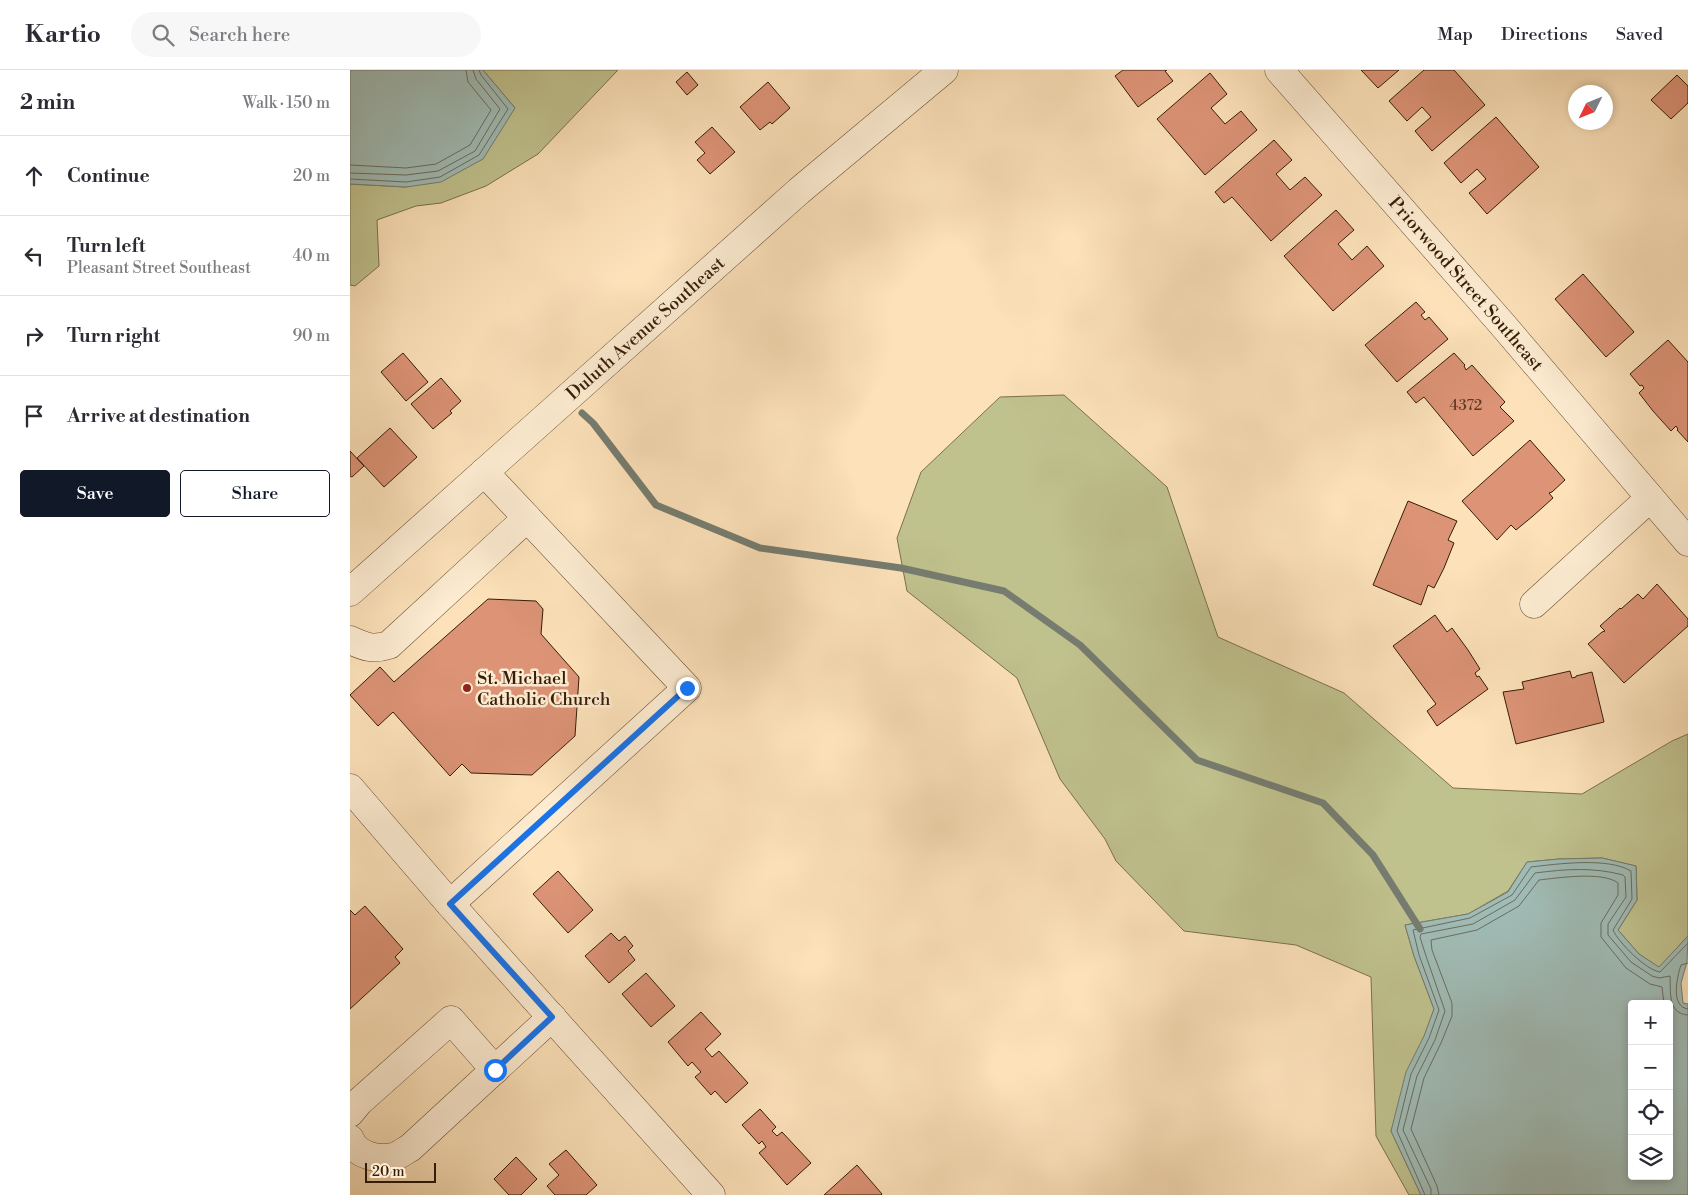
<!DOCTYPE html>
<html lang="en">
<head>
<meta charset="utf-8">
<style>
	body { margin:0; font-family:"Libre Bodoni",serif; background:#f7f7f7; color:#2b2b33 }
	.controls { position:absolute; right:15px; bottom:15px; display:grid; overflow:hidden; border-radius:5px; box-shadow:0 2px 8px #0003 }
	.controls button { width:45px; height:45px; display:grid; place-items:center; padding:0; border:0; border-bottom:1px solid #e1e1e2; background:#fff; color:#2b2b33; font:25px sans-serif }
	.compass { position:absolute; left:1218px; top:15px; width:45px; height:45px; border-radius:50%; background:#fff; box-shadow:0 2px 8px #0003; rotate:227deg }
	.scale { position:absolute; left:15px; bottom:12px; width:71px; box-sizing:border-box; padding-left:5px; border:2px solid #361d07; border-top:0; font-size:14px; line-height:18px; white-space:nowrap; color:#361d07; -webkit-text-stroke:4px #fdecd2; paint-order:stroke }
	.stop { position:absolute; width:15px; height:15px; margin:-11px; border:4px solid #1a73e8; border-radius:50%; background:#fff }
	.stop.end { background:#1a73e8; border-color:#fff; box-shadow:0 1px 5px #0008 }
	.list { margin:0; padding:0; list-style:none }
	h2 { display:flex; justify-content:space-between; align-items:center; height:65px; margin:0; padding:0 20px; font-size:21px }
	h2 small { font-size:16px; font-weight:400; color:#7c7c81 }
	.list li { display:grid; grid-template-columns:32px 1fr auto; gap:15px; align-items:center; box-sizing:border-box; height:80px; padding:0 20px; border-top:1px solid #e1e1e2 }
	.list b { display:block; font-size:19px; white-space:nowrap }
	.list p { margin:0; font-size:16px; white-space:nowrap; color:#7c7c81 }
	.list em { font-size:16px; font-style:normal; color:#7c7c81 }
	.actions { display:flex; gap:10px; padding:15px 20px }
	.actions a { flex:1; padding:11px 0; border:1px solid #111827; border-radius:5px; text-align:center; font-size:18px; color:#111827 }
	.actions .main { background:#111827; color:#fff }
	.icon { flex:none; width:28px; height:28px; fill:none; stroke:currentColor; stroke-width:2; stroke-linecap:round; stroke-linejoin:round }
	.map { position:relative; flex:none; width:1338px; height:1125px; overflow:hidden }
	header { display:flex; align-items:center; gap:30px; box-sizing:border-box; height:70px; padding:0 25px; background:#fff; border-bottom:1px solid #e1e1e2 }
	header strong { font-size:24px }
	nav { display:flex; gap:28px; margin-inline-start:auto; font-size:18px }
	.search { width:350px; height:45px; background:#f7f7f7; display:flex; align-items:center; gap:12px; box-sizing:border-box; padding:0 18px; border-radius:28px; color:#7c7c81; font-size:19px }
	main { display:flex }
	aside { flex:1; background:#fff }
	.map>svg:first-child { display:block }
	.green { fill:#c0c28e; stroke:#7b704a }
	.water { fill:#a0bcb6; stroke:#767c70; fill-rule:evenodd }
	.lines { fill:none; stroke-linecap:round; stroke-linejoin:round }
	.shore { stroke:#6b6c5e; stroke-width:1 }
	.stream { stroke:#767c70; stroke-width:7 }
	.building { fill:#dc9376; stroke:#361d07 }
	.minor-casing { stroke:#684e34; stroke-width:29 }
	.minor { stroke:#fdecd2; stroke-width:28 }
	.route { stroke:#1a73e8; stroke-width:6 }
	.poi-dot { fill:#8f2418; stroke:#fdecd2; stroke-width:2 }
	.labels { text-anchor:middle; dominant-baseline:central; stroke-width:5; stroke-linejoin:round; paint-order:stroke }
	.number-label { font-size:15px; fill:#603a23 }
	.street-label { font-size:18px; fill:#361d07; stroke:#fdecd2 }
	.poi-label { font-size:18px; fill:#361d07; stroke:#fdecd2; text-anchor:start }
</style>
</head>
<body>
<header>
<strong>Kartio</strong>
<div class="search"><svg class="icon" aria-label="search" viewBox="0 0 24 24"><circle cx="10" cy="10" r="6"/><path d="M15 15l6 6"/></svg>Search here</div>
<nav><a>Map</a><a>Directions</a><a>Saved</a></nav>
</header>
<main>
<aside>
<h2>2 min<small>Walk · 150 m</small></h2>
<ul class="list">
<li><svg class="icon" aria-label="ahead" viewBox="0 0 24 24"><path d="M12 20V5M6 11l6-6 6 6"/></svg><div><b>Continue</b></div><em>20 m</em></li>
<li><svg class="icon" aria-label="left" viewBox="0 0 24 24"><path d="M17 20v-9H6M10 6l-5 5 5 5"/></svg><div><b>Turn left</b><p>Pleasant Street Southeast</p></div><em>40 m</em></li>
<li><svg class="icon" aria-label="right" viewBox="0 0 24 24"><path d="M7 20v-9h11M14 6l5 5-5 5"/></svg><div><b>Turn right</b></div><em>90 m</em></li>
<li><svg class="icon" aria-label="arrive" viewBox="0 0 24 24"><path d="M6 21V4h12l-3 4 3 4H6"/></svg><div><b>Arrive at destination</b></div></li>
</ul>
<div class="actions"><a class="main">Save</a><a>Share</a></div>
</aside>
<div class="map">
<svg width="1338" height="1125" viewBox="0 0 1338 1125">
	<rect width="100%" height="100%" fill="#fce1b9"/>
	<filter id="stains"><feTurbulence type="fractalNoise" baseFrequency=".004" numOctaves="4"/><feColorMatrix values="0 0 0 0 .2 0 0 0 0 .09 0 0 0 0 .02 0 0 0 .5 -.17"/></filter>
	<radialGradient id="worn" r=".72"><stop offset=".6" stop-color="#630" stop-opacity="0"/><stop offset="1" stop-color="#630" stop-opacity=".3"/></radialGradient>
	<path class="green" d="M133,0h135l-80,84 -52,32 -45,17 -25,3 -39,14 2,46 -24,20 -5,-1v-101l56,3 109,-79z
		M714,325l103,92 51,150 126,56 109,95 129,6 90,-53 16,-7v202l-29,32 -20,-14 -21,-24 19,-30 -1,-34 -34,-8 -43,1 -32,3 -19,29 -40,23 -63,11 9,31 20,53 -43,122 30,64h-12l-33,-59 -5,-159 -75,-32 -112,-14 -68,-70 -11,-22 -45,-60 -43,-101 -110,-87 -10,-53 24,-66 79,-75z"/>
	<path class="water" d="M0,0h133l32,38 -32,51 -42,23 -35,5 -56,-3z
		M1252,788l34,8 1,34 -19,30 21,24 20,13 29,-31 -1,26 -6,21 2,20 5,1v191h-267l-30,-64 15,-59 18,-36 10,-27 -20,-53 -9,-31 63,-11 40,-22 19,-30 32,-3zM1282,934h37v172h-37z"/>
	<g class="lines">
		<path class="shore" d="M0,95l56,3 30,-4 34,-19 21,-35 -23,-28 -2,-12
			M0,103l56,2 32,-4 37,-20 25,-42 -24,-30 -3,-9
			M0,109l56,3 34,-5 39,-22 29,-46 -27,-34 -2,-5
			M1338,893l-7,2c-4,12 -11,42 7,44
			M1075,1125l-28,-64 14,-57 18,-36 10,-28 -20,-55 -6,-25 57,-12 42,-23 19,-28c26,-3 77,-10 100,4l1,28 -19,31c6,13 33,40 47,42l28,-29
			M1081,1125v-6l-28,-59 14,-54 18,-36 10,-29 -20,-58 -5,-16 1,-3 52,-10 42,-24 20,-27c31,-4 58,-6 88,2l2,2 1,20 -18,27v11l23,27 21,14 7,2 11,-2c1,15 -3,38 18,39
			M1089,1125l-2,-9 -26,-57 13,-51 17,-35 11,-27v-13l-20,-53 -1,-10 46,-10 42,-24 20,-26c18,-2 64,-9 79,3v12l-17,28v14l25,31 24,16 12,3 2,17"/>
		<path class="stream" d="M232,343l11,10 63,82 104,43 141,20 103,23 76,54 117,115 126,43 50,52 47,74"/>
	</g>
	<path class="building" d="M773,0h44l-2,1 8,10 -35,26 -23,-31z
		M1011,0h38l-21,18z
		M1074,0h30l31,35 -53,46 -17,-20 16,-14 -9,-10 -15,14 -18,-20z
		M337,2l11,13 -11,10 -11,-13z
		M860,3l17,21 -16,14 14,16 16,-13 16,19 -52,45 -48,-56z
		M1327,5l11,11v17l-17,16 -20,-19z
		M418,12l22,26 -18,16 -2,-2 -10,8 -20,-23z
		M1146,47l43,50 -52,47 -18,-21 17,-14 -9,-10 -16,14 -17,-20z
		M362,57l23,25 -25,22 -13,-14 8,-7 -10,-11z
		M924,70l18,20 -16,14 14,16 15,-13 17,18 -51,46 -39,-44 -8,6 -9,-11z
		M986,140l18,20 -16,14 14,16 15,-14 17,20 -51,45 -49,-55z
		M1233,204l51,58 -28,25 -51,-58z
		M1066,232l9,10 -4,3 4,5 4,-3 19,22 -51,43 -32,-37z
		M1318,270l20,22v80l-11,-12 1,-1 -2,-3 -5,5 -18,-20 -14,-18 5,-5 -2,-3 -2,1 -10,-12z
		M53,283l25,29 -22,19 -25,-29z
		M1104,283l11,12 -1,1 2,4 6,-5 15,17 18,20 -5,5 14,14 -41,35 -49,-59 -8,6 -9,-11z
		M91,308l20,23 -11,10 2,2 -19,16 -22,-25z
		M40,358l27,29 -33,30 -27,-29z
		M1180,370l35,40 -13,12 -3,1 4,5 -20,18 -17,14 -5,-5 -14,15 -35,-39z
		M0,381l14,15 -12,11 -2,-1z
		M1058,431l49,20 -9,19 6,3 -10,25 -10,20 -6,-3 -7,20 -48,-20z
		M1307,514l31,35v7l-64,57 -36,-39 14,-12 3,-1 -5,-5 20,-18 1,1 17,-15 5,5z
		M138,529l48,2 7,8 -2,25 38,43 -4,59 -43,39 -61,-2 -9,-9 -12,12 -57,-64 -15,14 -28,-31 30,-28 14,15z
		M1085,545l12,17 5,-4 16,22 12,19 -5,4 2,4 2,-1 9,13 -51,37 -10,-15 9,-7 -43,-58z
		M1220,601l2,7 4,-1v-1l16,-4 12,50 -88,22 -13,-52 21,-3 -2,-7z
		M208,801l35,39 -25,23 -35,-39z
		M15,836l38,43 -8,8 5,6 -50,46v-99l5,5z
		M261,863l8,8 6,-5 8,10 -5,5 7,9 -26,23 -24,-27z
		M296,903l29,33 -24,21 -29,-33z
		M351,942l20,22 -16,15 7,8 7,-6 29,32 -22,20 -11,-12 -4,4 -16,-18 6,-5 -9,-10 -4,4 -20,-24z
		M410,1039l16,18 -4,4 5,5 5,-4 29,31 -24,22 -28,-32 7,-6 -4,-6 -3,3 -17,-19z
		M216,1080l31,35 -11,10h-31l-8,-9 12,-11 -10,-11z
		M166,1087l21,22 -16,16h-12l-15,-16z
		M507,1095l25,29 -1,1h-57z"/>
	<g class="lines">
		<g class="minor-casing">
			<g id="minor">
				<path id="s1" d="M929,0l223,254 186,218"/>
				<path id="s2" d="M0,522l449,-401 145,-121"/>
				<path d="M1184,534l116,-106"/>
				<path d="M0,570c15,7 23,10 39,5l138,-127"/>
				<path d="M0,718l100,116 261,291"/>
				<path d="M100,834l237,-216 -203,-216"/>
				<path d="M0,1043l9,-11 92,-82 44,50"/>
				<path d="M0,1069c6,17 30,22 46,17 5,-2 10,-6 14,-8l142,-131"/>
			</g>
		</g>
		<use href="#minor" class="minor"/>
	</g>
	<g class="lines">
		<path class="route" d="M145,1000l57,-53 -102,-113 237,-216"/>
	</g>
	<circle class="poi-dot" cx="117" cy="618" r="5"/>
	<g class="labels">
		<g class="number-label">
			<text x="1116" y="335">4372</text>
		</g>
		<g class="street-label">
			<text stroke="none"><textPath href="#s1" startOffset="284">Priorwood Street Southeast</textPath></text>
			<text stroke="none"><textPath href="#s2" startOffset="396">Duluth Avenue Southeast</textPath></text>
		</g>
		<g class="poi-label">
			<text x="127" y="608">St. Michael<tspan x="127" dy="21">Catholic Church</tspan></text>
		</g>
	</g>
	<rect width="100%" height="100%" filter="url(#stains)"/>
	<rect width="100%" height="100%" fill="url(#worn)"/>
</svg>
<div class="controls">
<button>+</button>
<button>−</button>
<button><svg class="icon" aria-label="locate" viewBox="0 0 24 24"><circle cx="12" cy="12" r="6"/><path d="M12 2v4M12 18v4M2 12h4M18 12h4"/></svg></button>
<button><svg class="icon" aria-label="layers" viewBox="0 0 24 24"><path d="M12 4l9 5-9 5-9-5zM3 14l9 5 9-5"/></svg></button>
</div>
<svg class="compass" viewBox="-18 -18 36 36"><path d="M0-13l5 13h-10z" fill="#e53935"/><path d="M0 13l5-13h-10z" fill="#7c7c81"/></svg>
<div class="scale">20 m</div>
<div class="stop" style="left:145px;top:1000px"></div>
<div class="stop end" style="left:337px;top:618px"></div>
</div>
</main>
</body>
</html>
